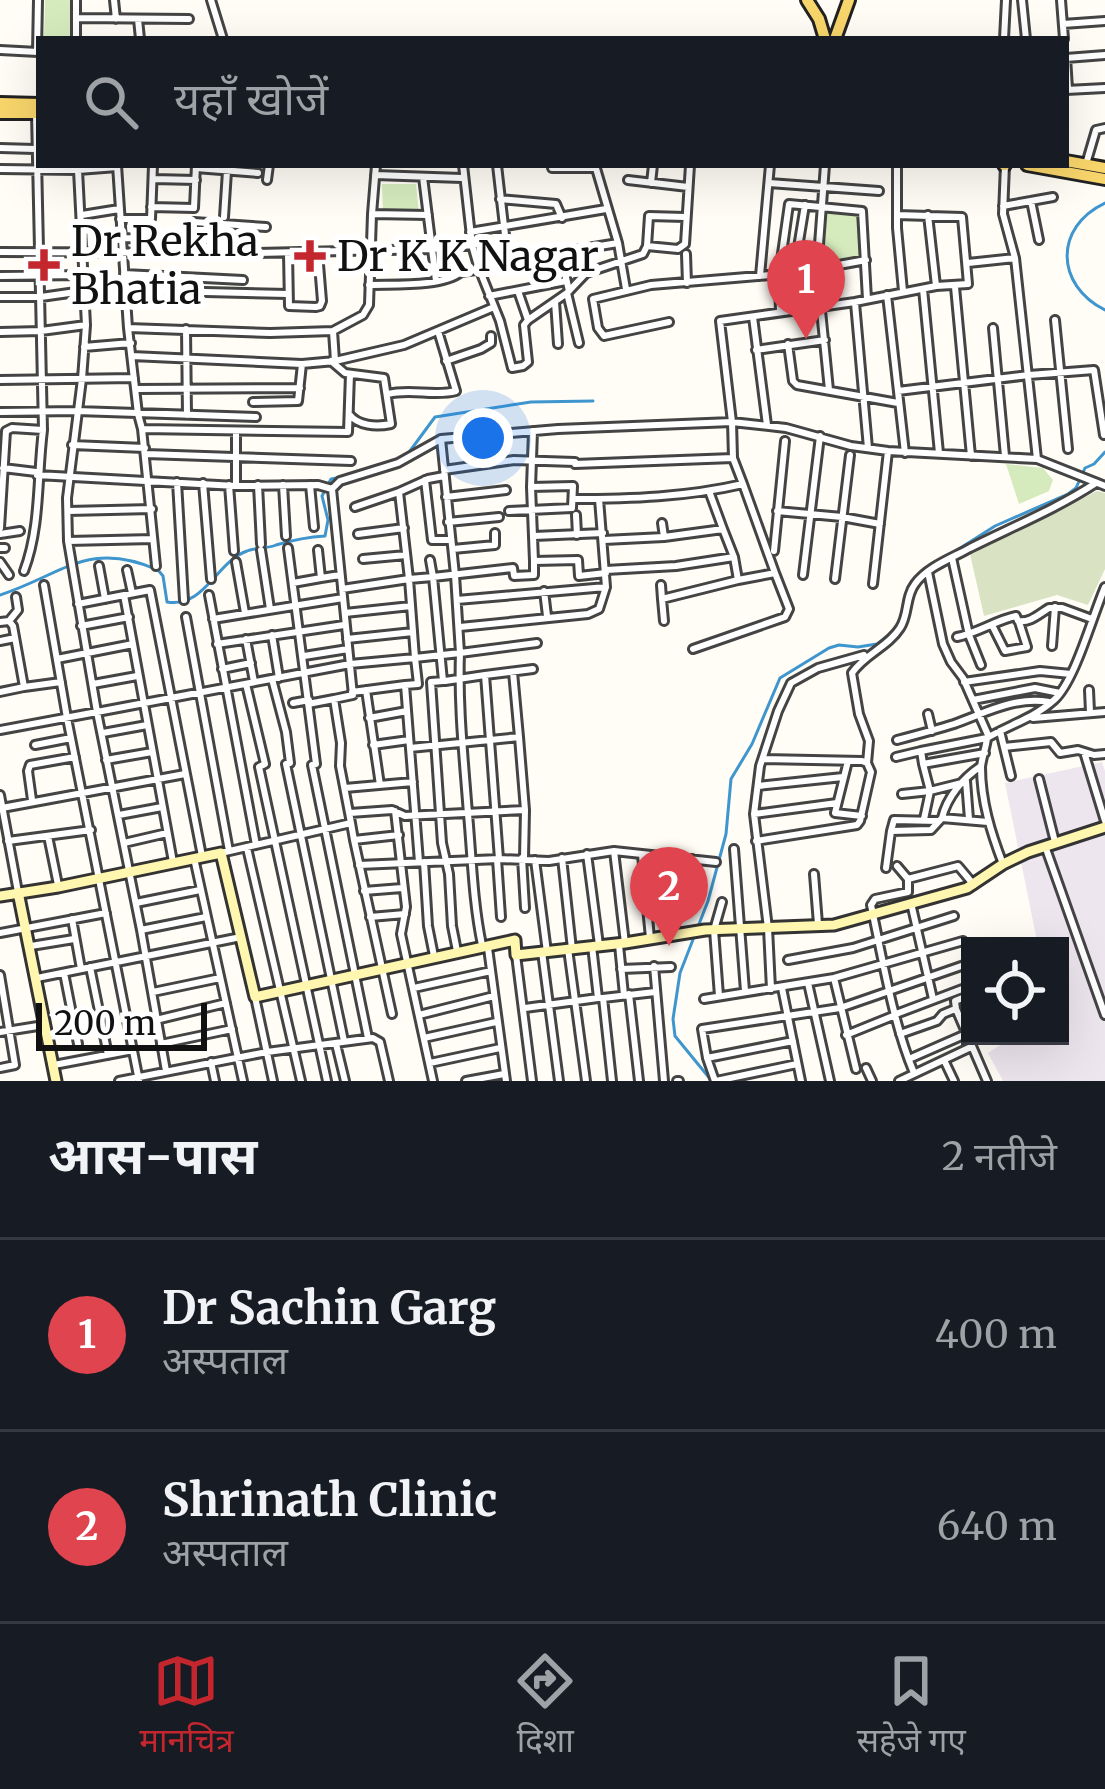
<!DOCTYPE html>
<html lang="hi">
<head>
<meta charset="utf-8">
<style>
	body { margin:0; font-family:Merriweather,"Noto Sans Devanagari",serif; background:#242831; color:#f1f3f6 }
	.controls { position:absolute; right:36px; bottom:36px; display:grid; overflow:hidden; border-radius:0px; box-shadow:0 12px 48px #0002 }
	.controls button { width:108px; height:108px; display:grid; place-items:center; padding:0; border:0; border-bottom:3px solid #363941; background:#171b24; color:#f1f3f6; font:60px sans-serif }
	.scale { position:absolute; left:36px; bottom:30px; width:171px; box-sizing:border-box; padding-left:12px; border:6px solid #111; border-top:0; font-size:33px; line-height:42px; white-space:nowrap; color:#111; -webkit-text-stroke:9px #fff; paint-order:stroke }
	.you { position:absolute; left:483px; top:438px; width:42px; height:42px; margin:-30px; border:9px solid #fff; border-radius:50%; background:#1a73e8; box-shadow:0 0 0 18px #1a73e833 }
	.badge { display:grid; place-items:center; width:78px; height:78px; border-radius:50%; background:#c4262e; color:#fff; font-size:39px; font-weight:700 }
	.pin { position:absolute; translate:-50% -99px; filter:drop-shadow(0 3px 6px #0008) }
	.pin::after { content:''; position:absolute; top:63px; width:42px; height:36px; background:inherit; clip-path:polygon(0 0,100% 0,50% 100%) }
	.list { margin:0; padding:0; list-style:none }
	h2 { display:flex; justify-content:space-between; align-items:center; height:156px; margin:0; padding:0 48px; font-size:51px }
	h2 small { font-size:39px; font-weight:400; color:#9ea1a6 }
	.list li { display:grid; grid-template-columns:78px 1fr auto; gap:36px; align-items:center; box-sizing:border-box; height:192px; padding:0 48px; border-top:3px solid #363941 }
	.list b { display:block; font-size:45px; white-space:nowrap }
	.list p { margin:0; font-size:39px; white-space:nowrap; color:#9ea1a6 }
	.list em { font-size:39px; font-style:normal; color:#9ea1a6 }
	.icon { flex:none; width:66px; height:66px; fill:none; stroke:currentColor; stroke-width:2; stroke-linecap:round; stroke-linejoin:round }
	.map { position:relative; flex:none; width:1105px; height:1081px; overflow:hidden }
	.search { position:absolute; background:#171b24; box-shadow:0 12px 48px #0002; left:36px; right:36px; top:36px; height:132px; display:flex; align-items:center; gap:30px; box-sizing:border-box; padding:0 42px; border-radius:0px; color:#9ea1a6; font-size:45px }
	.sheet { height:540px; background:#171b24 }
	nav { display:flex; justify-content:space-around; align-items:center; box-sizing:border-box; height:168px; border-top:3px solid #363941; background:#171b24; font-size:33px; color:#9ea1a6 }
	nav a { display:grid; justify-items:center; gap:6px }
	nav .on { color:#c4262e }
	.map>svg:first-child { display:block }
	.industrial { fill:#eee6ef }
	.green { fill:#d5ebbd }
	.cemetery { fill:#d9e3c4 }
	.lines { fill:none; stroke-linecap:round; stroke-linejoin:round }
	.stream { stroke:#3f96cf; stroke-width:3 }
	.street-casing { stroke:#444; stroke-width:12 }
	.secondary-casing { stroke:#333; stroke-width:15 }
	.primary-casing { stroke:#222; stroke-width:16 }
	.street { stroke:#fff; stroke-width:6 }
	.secondary { stroke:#fff6b0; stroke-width:9 }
	.primary { stroke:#f9d66b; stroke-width:10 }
	.poi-dot { fill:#c4262e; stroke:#fff; stroke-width:4.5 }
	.labels { text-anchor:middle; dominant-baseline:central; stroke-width:12; stroke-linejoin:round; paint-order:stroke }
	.poi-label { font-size:42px; fill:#111; stroke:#fff; text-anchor:start }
</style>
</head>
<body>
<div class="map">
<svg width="1105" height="1081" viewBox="0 0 1105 1081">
	<rect width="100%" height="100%" fill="#fffdf5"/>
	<path class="industrial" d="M1102,762l3,9v310h-102l-15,-28 26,-17h46v-90h-22l-33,-163z"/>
	<path class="green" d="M45,0h29l-1,39h-29z
		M382,184h34l3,30 -36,-2z
		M827,213l31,1 4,44 -39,3z
		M1006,464l37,4 10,12 -4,11 -30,13z"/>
	<path class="cemetery" d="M1097,491l8,2v76l-17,36 -31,-10 -73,21 -14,-62z"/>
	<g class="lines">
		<path class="stream" d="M1105,203c-51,24 -50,82 0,107
			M407,455l28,-38 96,-15 62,-1
			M921,573l74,-47 73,-32 8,-6 9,-20 9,-4 11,-12
			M0,595c62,-20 88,-56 158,-25l5,6 4,26c38,6 49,-40 80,-51 9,-4 20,-2 29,-6 17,-5 31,-8 49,-9l3,-16 -6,-24 9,-17 17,-3
			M901,621l3,-21 7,-16
			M711,1080l-36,-44 -2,-17 7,-46 28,-72 18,-67 5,-55 21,-35 28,-66 49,-30 10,-3 19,2 19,-3 15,-11"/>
		<g class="street-casing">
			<path id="street" d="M114,0l2,19
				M211,0l12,39
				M1022,0l4,39
				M1061,0l3,39
				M77,18l112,1
				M138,19l2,20
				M1063,24l42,-3
				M76,39v-39
				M1004,39l2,-39
				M0,50l38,2
				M37,52l1,-52
				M1066,57l2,32
				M1066,58l39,-3
				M1066,90l39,-2
				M0,148l35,1
				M1086,164l10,-34 9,-2
				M117,165l11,163 10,86 4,15 206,3 2,-58
				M463,165l9,80 6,21 22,55 12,47 11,-2 5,-4 -4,-37 4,-5 39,-27 19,-20 57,-19 4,-8 2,-30 36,1
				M497,165l11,96
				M595,165l23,78 8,46
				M825,165l-8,106 12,119
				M897,165v63l6,63
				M1005,165l-2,49 12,44 22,201
				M196,168l62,5
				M552,168h43
				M0,169l78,1 39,-3
				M375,175l87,3
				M423,177l13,104
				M153,179l43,1
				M267,180l2,-15
				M628,180l60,7
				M651,183l2,-18
				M769,183l110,8
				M500,199l56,5 6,14
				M1031,201l8,39
				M1003,206l50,-9
				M151,207l43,1 2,-43
				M372,214l56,1
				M82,215l37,-6
				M897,215l65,2 6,67 -32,2 -81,16 -135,19 12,101 54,6 65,18 37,5 149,8 68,27
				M928,215l8,71
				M224,217l3,-46
				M120,219h31l2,-54
				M470,232l136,-23
				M121,238l110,3
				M191,240v-16l3,-2 72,5
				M647,246l31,3 7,-5 5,-79
				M560,251l9,40
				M0,252l216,1
				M257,253l176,-4 39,-4
				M288,253l1,53 27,1 4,-1 2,-5 -4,-49
				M686,254l1,29
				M968,263l47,-5
				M817,269l49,-9
				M794,272l11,-67
				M124,274l119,6
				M0,276l83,-1
				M760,276l10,-111
				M369,285c27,-1 73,2 92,-13l15,-2 2,-4 140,-23
				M955,287l16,169
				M923,289l16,164
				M125,290l163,4
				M518,291l10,29
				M567,293l12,50
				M887,295l18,158
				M489,296l77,-15
				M0,297h41l42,-6
				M555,302l3,42
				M855,303l13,145
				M780,312l-1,-37 10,-71 73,7 5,88
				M753,317l14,108
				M1055,320l13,129
				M669,322l-65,14 -6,-8 -5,-29 58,-14 166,-14
				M128,328l142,5 63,-2 30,-16 6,-10 3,-91 4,-49
				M993,328l12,128
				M186,329l1,86
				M333,331l2,30
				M0,332l41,-1 45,-6
				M788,344l5,37 4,4 101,18
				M84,347l47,-4
				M756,350l69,-10
				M132,356l170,8 33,-3 69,-16 90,-38
				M331,361l14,12 39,5 7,46c-15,3 -33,2 -42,-10
				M446,361l35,-12 10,-6v-7
				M0,380l134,-2
				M136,389l164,-1
				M898,391l131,-16 65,-5 10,65
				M388,394c23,-6 46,3 68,-3l-18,-60
				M253,402l45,-1 4,-37
				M0,412l77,-1 179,6
				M142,429l14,137
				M236,431v55
				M533,431l-2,56 3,74
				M441,439l14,136 5,78 77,-10
				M72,445l73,3
				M146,454l205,7
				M575,464l158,-6
				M3,468l33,4
				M444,470l70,-10 61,2
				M37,475l199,11 82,-1 14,4 21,206 -19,4 7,44 -1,23 11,57 -130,30
				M425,480l7,60h19
				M177,482l7,118
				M203,483l8,96
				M229,485l5,66
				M258,485l3,59
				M283,485l3,51
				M310,485l4,42
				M332,489l8,-8 58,-18 43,-24 117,-10 174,-7 1,36 10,26c-56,13 -113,15 -170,15
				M446,497l60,-7
				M355,507l44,-15
				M68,511l84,-2
				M509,511l63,-3 1,-22 -42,1
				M777,511l65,6 38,7
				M576,515l1,20
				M448,522l51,-5
				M662,523l2,14 59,-8 -14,-38
				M0,528l6,-97 6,-3 31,2
				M0,534l20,-3
				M358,534l46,-6
				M534,536l69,-3
				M604,540l60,-3
				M68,541l85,-2
				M0,548h5
				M288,548l28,216 -4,1 56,273
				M453,549l42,-4v-12
				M261,550l9,59
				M318,550l3,28 19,-3
				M774,551l11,-110
				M952,558l17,77 12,30
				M363,559l43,-4
				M430,560l3,17 -24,2 -10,-87 29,-13 16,-3
				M0,562l9,13
				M236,562l9,51
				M99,566l6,33
				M127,570l5,23
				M606,570l70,-4 58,-9 -11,-28
				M24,571c17,-45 13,-94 19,-141l-7,-317
				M928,572l15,72 8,18 12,16 25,57
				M803,575l17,-139
				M835,579l15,-124
				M738,580l37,-7 -32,-89
				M293,583l28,-5
				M873,584l15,-133
				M44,585l23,133 72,363
				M661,585l1,14 76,-19 -4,-23
				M544,591l3,25
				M124,595l49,267
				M209,595l47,250
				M662,599l2,22
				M457,600l149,-13
				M78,604l72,-14 52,266
				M345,613l66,-7
				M186,617l43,234
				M213,619l130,-21
				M9,621l9,-11 -2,-13
				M0,622l9,-1 4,5 11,61 -24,5
				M992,625l13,26 22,-4 -8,-25
				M81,626l48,-9
				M460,627l128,-13 11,-5 7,-22 -7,-88
				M272,635l7,43
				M957,637c21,-4 39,-17 59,-21l2,5c12,2 21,-7 31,-13h13l30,11
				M246,639l8,43
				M347,639l66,-7
				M0,641l15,-3
				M217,644l127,-19
				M1052,646l3,-39
				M693,649l92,-32 4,-8 -14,-36
				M304,656l44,-7
				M57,659l76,-15
				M222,669l29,-6
				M485,675l48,-6
				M272,679l14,53 4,31 -4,1 58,277
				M445,681l40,-6 14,184
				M964,682l76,-11 31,3
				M93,684l44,-8
				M246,684l19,80 -6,3 68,314
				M24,687l37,-5
				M366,690l14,95
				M1089,690l1,22
				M352,692l53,-7
				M973,700l62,-12 25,5
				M293,703l16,-3
				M308,704l26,-5
				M928,714l4,17
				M369,718l38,-7
				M1033,718l72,-6
				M0,730l97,-18 -29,-171 -1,-43 15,-119 4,-54 -8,-155
				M1000,731l11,45
				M103,733l44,-8
				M897,740c19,-5 38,-10 57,-16 31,-11 61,-28 95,-22
				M35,745l36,-7
				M373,745l36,-5
				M1004,747l47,-5 9,11 18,-3 16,5 11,-1
				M410,748l109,-11 -6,-65
				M1084,752l21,69
				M985,753l-62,11 -2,-13 66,-13
				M896,757l25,-6
				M106,760l46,-8
				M848,761l-13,52 27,3
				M867,763l2,-22 -10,-27 -7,-41c13,-19 36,-26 48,-45 9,-13 5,-31 15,-44 12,-17 37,-26 55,-36 42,-21 86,-39 126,-65
				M1039,779l16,63
				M966,781l3,38
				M758,786l85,-9
				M345,788l68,-6
				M902,794l28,-3 -7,-27
				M0,795l18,97
				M32,800l-4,-29 2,-6 45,-8
				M2,808l183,-34
				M395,811l11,96 -5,27 32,147
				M350,813l42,-3 13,6 120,-6 -6,-73
				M754,814l83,-11
				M119,815l43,-8
				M942,818c5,-21 21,-40 39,-52
				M924,819l6,-28 32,-8
				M351,823l3,17 45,-5
				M891,831l3,-11 44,1
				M48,836l10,49
				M354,840l38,174
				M8,841l83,-11
				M756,841l101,-16 3,-4 11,-49 -4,-9 -5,-2 -99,-2
				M124,843l43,-10
				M1045,846l60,169
				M247,848l54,233
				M734,849l11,142
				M614,851l11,92
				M587,854l12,91
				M642,855l8,83
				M667,857l8,76
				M194,858l49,223
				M522,858l3,50
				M524,858l1,-48
				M562,858l10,91
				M497,859l4,58
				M535,860l12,92
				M419,862l-14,-177 13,-1 -3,-26 45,-5c-2,54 4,107 8,161 4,44 5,88 14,131
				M424,862l4,64 6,30
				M1003,864c-12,-31 -22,-63 -22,-97 1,-10 5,-19 6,-29 22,-13 47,-20 67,-38 21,-19 38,-83 51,-113
				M359,865l140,-6 50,2 65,-10 102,11
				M897,866l11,13
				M886,868l5,-37 40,-1 11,-12 46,4
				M814,874l4,50
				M364,891l38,-3
				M908,891v-12l50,-13 16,19
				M908,892l-33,7 -4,6c12,56 22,118 43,168
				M136,903l64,-13
				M911,903l22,96
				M672,908l23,-4 -3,-45
				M370,917l35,-3
				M72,919l9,50
				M141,930l65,-13
				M0,933l106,-20
				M619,945l5,50
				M31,946l43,-7
				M592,946l6,52h5l9,83
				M488,948l18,133
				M568,949l18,132
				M457,951l-5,-25 -3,-52 -7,-31 -11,-161 12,-1 -10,-104 80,-9 1,8 20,-1v-14l44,-1 1,16 27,-3
				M542,952l17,129
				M516,955l16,126
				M788,960l65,-12 101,-32
				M654,966l10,115
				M90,967l18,88
				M621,969l50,-2
				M64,973l14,71
				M0,975l15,90 -15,3
				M37,978l204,-41
				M834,978l22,91
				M808,983l22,98
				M414,988l77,-17
				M782,988l19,93
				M771,989l-3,-61 -14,-114 6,-48 18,-55 13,-28 27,-15 46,-13
				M153,992l67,-14
				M629,994l10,87
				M719,996l-5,-66 8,-28
				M255,997l18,84
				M965,997l-10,4 1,8 31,72
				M603,998l52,-6
				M704,999l130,-21 129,-37
				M525,1008l73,-10
				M896,1014l74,-28
				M419,1015l75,-19
				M131,1026l95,-23
				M0,1032l44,-7
				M900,1034l37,-13 6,-7 12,-5
				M846,1035l47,-19
				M424,1038l72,-16
				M793,1041l-86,17 -5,-29 138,-21 130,-45
				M161,1044l71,-15
				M336,1044l9,37
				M707,1058l8,23
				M909,1059l57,-25
				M944,1060l10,21
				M211,1062l4,19
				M430,1063l70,-15
				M54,1065l79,-15
				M866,1068l6,13
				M166,1071l-25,-141 -44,-218 253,-48 65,-6 -6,-79 -67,10
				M119,1081l148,-29 106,-14 7,4 9,39
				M466,1081l38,-7
				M677,1081h2
				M716,1081l81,-17
				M899,1081l72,-34"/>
		</g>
		<g class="secondary-casing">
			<path id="secondary" d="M18,892l38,189
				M0,896l58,-9 163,-34 34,144 260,-57 1,15 109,-12 80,-13 129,-5 133,-37 36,-24 25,-12 77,-25"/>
		</g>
		<g class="primary-casing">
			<path id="primary" d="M807,0l12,19 6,20
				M835,39l14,-39
				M0,103l39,1
				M0,113h39
				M1066,161l39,7
				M1004,165h1
				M1027,165l78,14"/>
		</g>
		<use href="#street" class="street"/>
		<use href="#secondary" class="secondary"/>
		<use href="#primary" class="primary"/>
	</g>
	<g class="poi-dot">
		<path d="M304 238h12v12h12v12h-12v12h-12v-12h-12v-12h12z"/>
		<path d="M38 247h12v12h12v12h-12v12h-12v-12h-12v-12h12z"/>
	</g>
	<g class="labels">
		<g class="poi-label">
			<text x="71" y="241">Dr Rekha<tspan x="71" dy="48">Bhatia</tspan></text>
			<text x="337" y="256">Dr K K Nagar</text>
		</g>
	</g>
</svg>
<div class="controls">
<button><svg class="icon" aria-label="locate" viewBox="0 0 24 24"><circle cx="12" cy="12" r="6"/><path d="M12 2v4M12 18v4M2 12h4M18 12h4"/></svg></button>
</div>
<div class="scale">200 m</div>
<div class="you"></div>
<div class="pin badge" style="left:806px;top:339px;background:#e0444e">1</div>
<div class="pin badge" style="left:669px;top:946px;background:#e0444e">2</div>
<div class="search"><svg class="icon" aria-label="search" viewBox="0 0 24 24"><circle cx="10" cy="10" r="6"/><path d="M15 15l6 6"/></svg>यहाँ खोजें</div>
</div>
<section class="sheet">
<h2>आस-पास<small>2 नतीजे</small></h2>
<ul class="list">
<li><span class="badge" style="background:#e0444e">1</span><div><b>Dr Sachin Garg</b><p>अस्पताल</p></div><em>400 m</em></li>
<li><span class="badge" style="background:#e0444e">2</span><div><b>Shrinath Clinic</b><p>अस्पताल</p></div><em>640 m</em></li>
</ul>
</section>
<nav>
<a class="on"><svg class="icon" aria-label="map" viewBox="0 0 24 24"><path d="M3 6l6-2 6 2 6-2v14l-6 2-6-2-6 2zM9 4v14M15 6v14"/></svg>मानचित्र</a>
<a><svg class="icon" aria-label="directions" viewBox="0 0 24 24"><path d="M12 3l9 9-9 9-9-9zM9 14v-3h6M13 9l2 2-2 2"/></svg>दिशा</a>
<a><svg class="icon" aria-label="saved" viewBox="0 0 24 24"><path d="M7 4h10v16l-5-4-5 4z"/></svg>सहेजे गए</a>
</nav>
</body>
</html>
